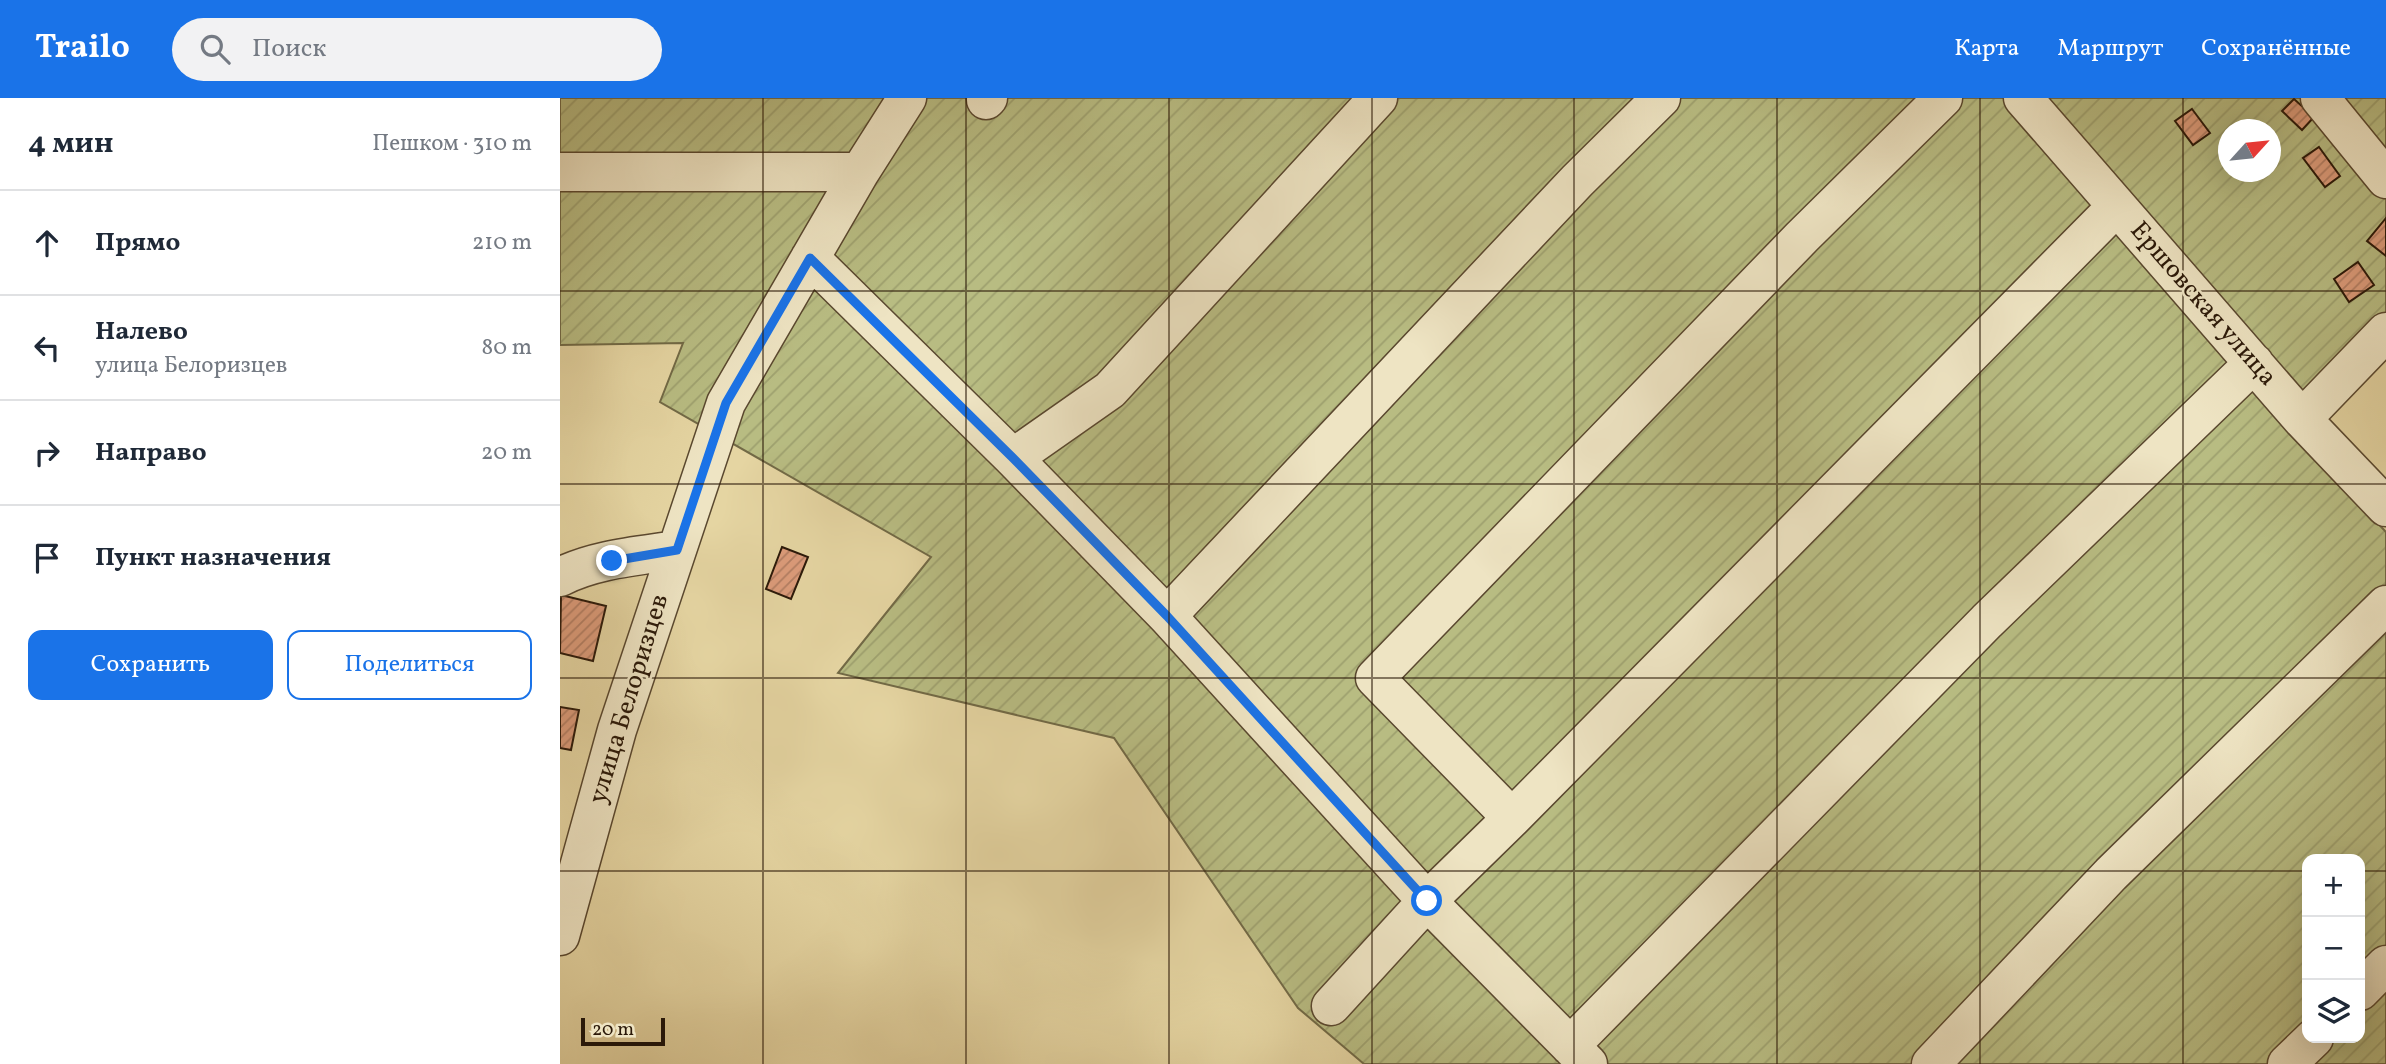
<!DOCTYPE html>
<html lang="ru">
<head>
<meta charset="utf-8">
<style>
	body { margin:0; font-family:Vollkorn,serif; background:#f2f2f3; color:#1f2937 }
	.controls { position:absolute; right:21px; bottom:21px; display:grid; overflow:hidden; border-radius:14px; box-shadow:0 7px 28px #0002 }
	.controls button { width:63px; height:63px; display:grid; place-items:center; padding:0; border:0; border-bottom:2px solid #e0e1e3; background:#fff; color:#1f2937; font:35px sans-serif }
	.compass { position:absolute; left:1658px; top:21px; width:63px; height:63px; border-radius:50%; background:#fff; box-shadow:0 7px 28px #0002; rotate:63deg }
	.scale { position:absolute; left:21px; bottom:18px; width:84px; box-sizing:border-box; padding-left:7px; border:4px solid #2b1909; border-top:0; font-size:19px; line-height:24px; white-space:nowrap; color:#2b1909; -webkit-text-stroke:5px #eee4c3; paint-order:stroke }
	.stop { position:absolute; width:21px; height:21px; margin:-16px; border:5px solid #1a73e8; border-radius:50%; background:#fff }
	.stop.end { background:#1a73e8; border-color:#fff; box-shadow:0 2px 7px #0008 }
	.list { margin:0; padding:0; list-style:none }
	h2 { display:flex; justify-content:space-between; align-items:center; height:91px; margin:0; padding:0 28px; font-size:30px }
	h2 small { font-size:23px; font-weight:400; color:#747a83 }
	.list li { display:grid; grid-template-columns:46px 1fr auto; gap:21px; align-items:center; box-sizing:border-box; height:105px; padding:0 28px; border-top:2px solid #e0e1e3 }
	.list b { display:block; font-size:26px; white-space:nowrap }
	.list p { margin:0; font-size:23px; white-space:nowrap; color:#747a83 }
	.list em { font-size:23px; font-style:normal; color:#747a83 }
	.actions { display:flex; gap:14px; padding:21px 28px }
	.actions a { flex:1; padding:16px 0; border:2px solid #1a73e8; border-radius:14px; text-align:center; font-size:24px; color:#1a73e8 }
	.actions .main { background:#1a73e8; color:#fff }
	.icon { flex:none; width:38px; height:38px; fill:none; stroke:currentColor; stroke-width:2; stroke-linecap:round; stroke-linejoin:round }
	.map { position:relative; flex:none; width:1826px; height:966px; overflow:hidden }
	header { display:flex; align-items:center; gap:42px; box-sizing:border-box; height:98px; padding:0 35px; background:#1a73e8; color:#fff }
	header strong { font-size:33px }
	nav { display:flex; gap:38px; margin-inline-start:auto; font-size:24px }
	.search { width:490px; height:63px; background:#f2f2f3; display:flex; align-items:center; gap:18px; box-sizing:border-box; padding:0 24px; border-radius:38px; color:#747a83; font-size:26px }
	main { display:flex }
	aside { flex:1; background:#fff }
	.map>svg:first-child { display:block }
	.garden { fill:url(#garden-furrows); stroke:#726a46; stroke-width:2; fill-rule:evenodd }
	.building { fill:url(#building-hatch); stroke:#2b1909; stroke-width:2 }
	.lines { fill:none; stroke-linecap:round; stroke-linejoin:round }
	.minor-casing { stroke:#5a482f; stroke-width:41 }
	.minor { stroke:#eee4c3; stroke-width:38 }
	.route { stroke:#1a73e8; stroke-width:9 }
	.grid { fill:none; stroke:#2b1909; stroke-width:2; stroke-opacity:0.55 }
	.labels { text-anchor:middle; dominant-baseline:central; stroke-width:5; stroke-linejoin:round; paint-order:stroke }
	.street-label { font-size:26px; fill:#2b1909; stroke:#eee4c3 }
</style>
</head>
<body>
<header>
<strong>Trailo</strong>
<div class="search"><svg class="icon" aria-label="search" viewBox="0 0 24 24"><circle cx="10" cy="10" r="6"/><path d="M15 15l6 6"/></svg>Поиск</div>
<nav><a>Карта</a><a>Маршрут</a><a>Сохранённые</a></nav>
</header>
<main>
<aside>
<h2>4 мин<small>Пешком · 310 m</small></h2>
<ul class="list">
<li><svg class="icon" aria-label="ahead" viewBox="0 0 24 24"><path d="M12 20V5M6 11l6-6 6 6"/></svg><div><b>Прямо</b></div><em>210 m</em></li>
<li><svg class="icon" aria-label="left" viewBox="0 0 24 24"><path d="M17 20v-9H6M10 6l-5 5 5 5"/></svg><div><b>Налево</b><p>улица Белоризцев</p></div><em>80 m</em></li>
<li><svg class="icon" aria-label="right" viewBox="0 0 24 24"><path d="M7 20v-9h11M14 6l5 5-5 5"/></svg><div><b>Направо</b></div><em>20 m</em></li>
<li><svg class="icon" aria-label="arrive" viewBox="0 0 24 24"><path d="M6 21V4h12l-3 4 3 4H6"/></svg><div><b>Пункт назначения</b></div></li>
</ul>
<div class="actions"><a class="main">Сохранить</a><a>Поделиться</a></div>
</aside>
<div class="map">
<svg width="1826" height="966" viewBox="0 0 1826 966">
	<defs>
		<pattern id="garden-furrows" width="10" height="10" patternUnits="userSpaceOnUse" patternTransform="scale(1.75)"><rect width="10" height="10" fill="#b8bc82"/><path d="M-1 1l2-2M0 10L10 0M9 11l2-2" fill="none" stroke="#9ea16f"/></pattern>
		<pattern id="building-hatch" width="6" height="6" patternUnits="userSpaceOnUse" patternTransform="scale(1.75)"><rect width="6" height="6" fill="#dd9c7b"/><path d="M-1 1l2-2M0 6l6-6M5 7l2-2" fill="none" stroke="#b37e63"/></pattern>
	</defs>
	<rect width="100%" height="100%" fill="#e5d5a2"/>
	<filter id="stains"><feTurbulence type="fractalNoise" baseFrequency=".00286" numOctaves="4"/><feColorMatrix values="0 0 0 0 .2 0 0 0 0 .09 0 0 0 0 .02 0 0 0 .5 -.17"/></filter>
	<radialGradient id="worn" r=".72"><stop offset=".6" stop-color="#630" stop-opacity="0"/><stop offset="1" stop-color="#630" stop-opacity=".3"/></radialGradient>
	<path class="garden" d="M0,0h1826v220l-103,105 103,109v532h-1022l-66,-56 -184,-270 -276,-65 93,-116 -271,-155 23,-59 -123,2zM1668,32h42v42h-42zM1747,761h53v179h-53z"/>
	<path class="building" d="M1734,1l20,18 -12,13 -20,-19z
		M1632,11l18,24 -17,12 -18,-24z
		M1759,49l21,29 -15,11 -22,-29z
		M1826,120v38l-19,-15z
		M1798,164l16,23 -25,17 -15,-23z
		M222,449l26,10 -17,42 -25,-10z
		M1,497l45,11 -13,55 -33,-8z
		M0,609l19,3 -8,40 -11,-2z"/>
	<g class="lines">
		<g class="minor-casing">
			<path id="minor" d="M1463,0l279,321 84,88
				M1760,0l66,81
				M426,2l2,-2
				M0,74h300
				M250,160l203,200 154,158 260,285 161,163
				M1742,321l84,-87
				M453,360l97,-68 268,-292
				M0,479c35,-18 78,-21 117,-27
				M607,518l410,-435 84,-83
				M952,720l-137,-140 427,-441 141,-139
				M0,838l57,-206 109,-327 134,-231 47,-74
				M1800,893l26,-26
				M771,908l96,-105 85,-83 605,-612
				M1010,948l417,-425 267,-258
				M1371,966l180,-190 275,-269
				M1727,966l27,-26"/>
		</g>
		<use href="#minor" class="minor"/>
	</g>
	<g class="lines">
		<path class="route" d="M52,463l65,-11 49,-147 84,-145 203,200 154,158 260,285"/>
	</g>
	<path class="grid" d="M203,0v966M406,0v966M609,0v966M812,0v966M1014,0v966M1217,0v966M1420,0v966M1623,0v966M0,193h1826M0,386h1826M0,580h1826M0,773h1747M1800,773h26"/>
	<g class="labels">
		<g class="street-label">
			<text transform="translate(1643 206) rotate(49)">Ершовская улица</text>
			<text transform="translate(69 601) rotate(-73)">улица Белоризцев</text>
		</g>
	</g>
	<rect width="100%" height="100%" filter="url(#stains)"/>
	<rect width="100%" height="100%" fill="url(#worn)"/>
</svg>
<div class="controls">
<button>+</button>
<button>−</button>
<button><svg class="icon" aria-label="layers" viewBox="0 0 24 24"><path d="M12 4l9 5-9 5-9-5zM3 14l9 5 9-5"/></svg></button>
</div>
<svg class="compass" viewBox="-18 -18 36 36"><path d="M0-13l5 13h-10z" fill="#e53935"/><path d="M0 13l5-13h-10z" fill="#747a83"/></svg>
<div class="scale">20 m</div>
<div class="stop" style="left:867px;top:803px"></div>
<div class="stop end" style="left:52px;top:463px"></div>
</div>
</main>
</body>
</html>
